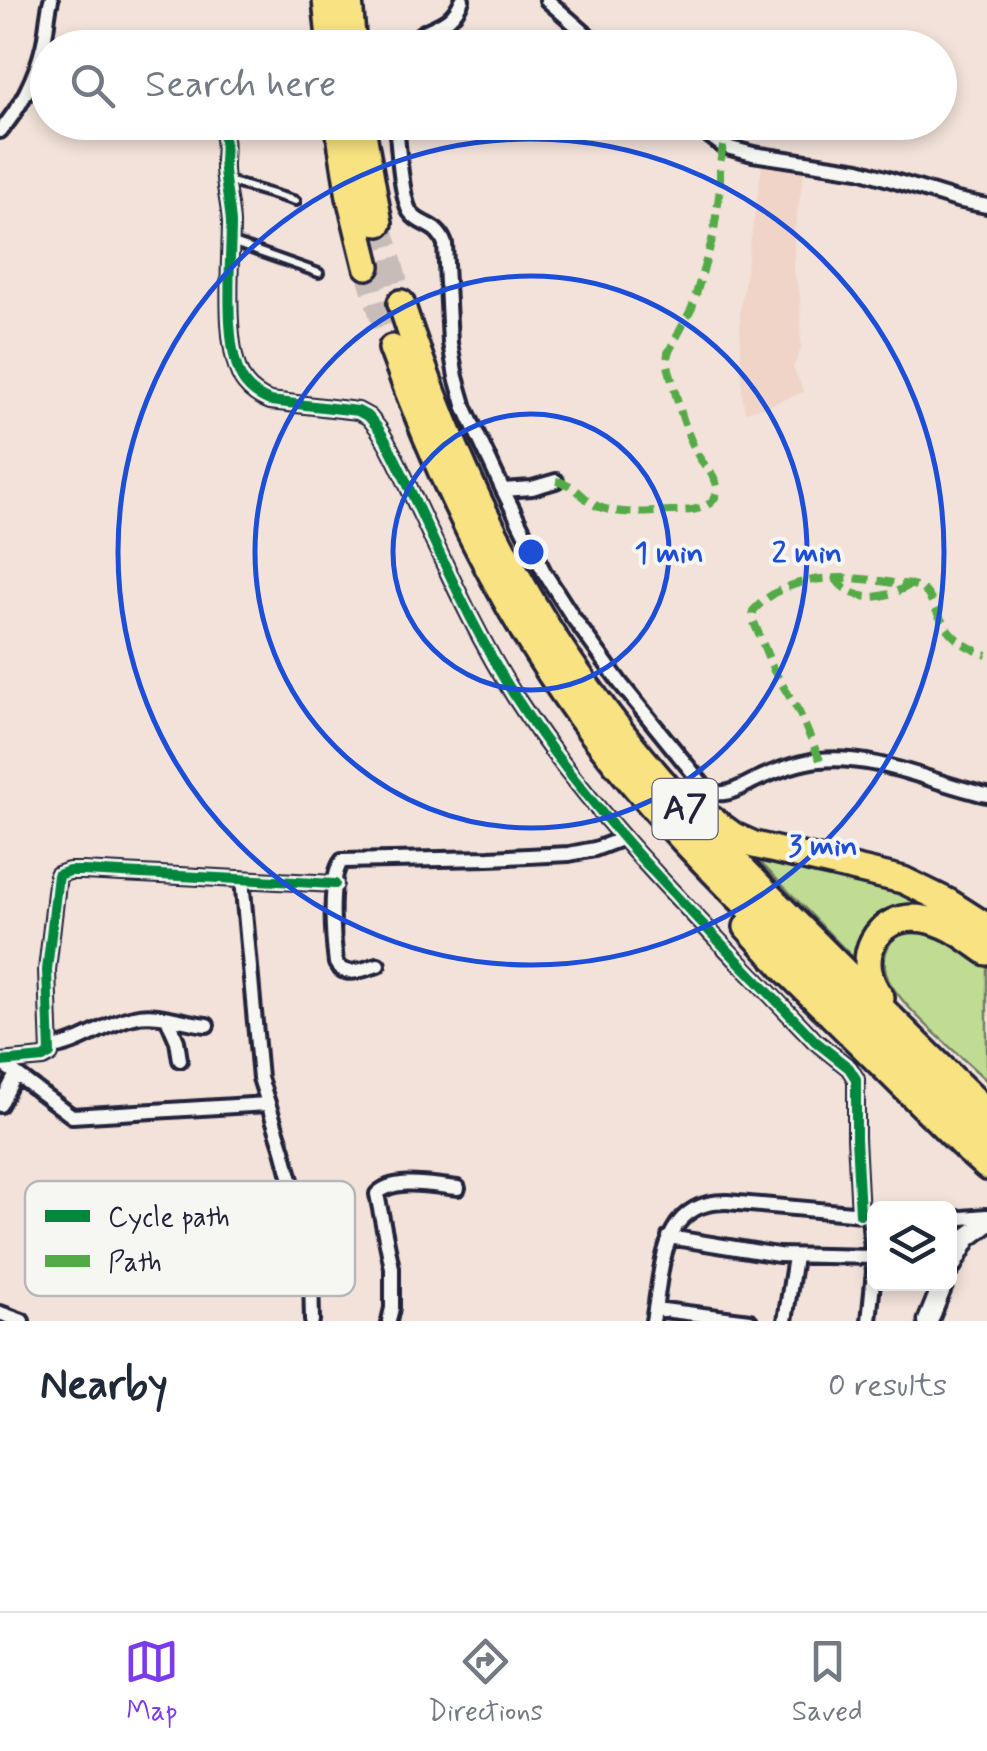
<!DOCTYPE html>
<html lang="en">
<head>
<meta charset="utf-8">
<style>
	body { margin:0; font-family:Mynerve,sans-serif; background:#f2f2f3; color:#1f2937 }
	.controls { position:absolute; right:30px; bottom:30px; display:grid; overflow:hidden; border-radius:15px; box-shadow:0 5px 15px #0003 }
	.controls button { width:90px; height:90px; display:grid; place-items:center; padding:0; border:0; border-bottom:2px solid #e0e1e3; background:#fff; color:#1f2937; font:50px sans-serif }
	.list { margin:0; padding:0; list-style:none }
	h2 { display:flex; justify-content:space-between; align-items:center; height:130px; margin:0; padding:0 40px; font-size:42px }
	h2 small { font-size:32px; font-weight:400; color:#747a83 }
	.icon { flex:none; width:55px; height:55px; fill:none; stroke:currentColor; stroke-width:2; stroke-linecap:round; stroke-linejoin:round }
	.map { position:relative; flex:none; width:987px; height:1321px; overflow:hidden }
	.search { position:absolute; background:#fff; box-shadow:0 5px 15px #0003; left:30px; right:30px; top:30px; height:110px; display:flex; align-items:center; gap:25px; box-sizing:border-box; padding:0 35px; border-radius:55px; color:#747a83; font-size:38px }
	.sheet { height:290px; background:#fff }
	nav { display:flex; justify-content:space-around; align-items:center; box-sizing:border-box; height:140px; border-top:2px solid #e0e1e3; background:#fff; font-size:28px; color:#747a83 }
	nav a { display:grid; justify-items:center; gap:5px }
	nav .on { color:#7c3aed }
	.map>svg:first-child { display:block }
	.built { fill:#efd4c7 }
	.green { fill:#c0db92; stroke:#717e66; stroke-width:2.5 }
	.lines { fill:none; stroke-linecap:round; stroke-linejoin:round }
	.highway-tunnel { stroke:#c8bcb9; stroke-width:25; stroke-dasharray:25 12; stroke-linecap:butt }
	.lane-casing { stroke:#22223b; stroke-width:14 }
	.street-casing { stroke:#22223b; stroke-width:20 }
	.secondary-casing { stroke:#22223b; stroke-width:25 }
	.highway-casing { stroke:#22223b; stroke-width:32 }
	.lane { stroke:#f6f6f2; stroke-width:6 }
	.street { stroke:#f6f6f2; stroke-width:12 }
	.secondary { stroke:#f6f6f2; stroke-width:18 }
	.highway { stroke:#f8e281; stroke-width:25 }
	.quiet { stroke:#53aa46; stroke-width:8; stroke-dasharray:15 8; stroke-linecap:butt }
	.cycleway-casing { stroke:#f6f6f2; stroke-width:16 }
	.cycleway { stroke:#00873e; stroke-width:10 }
	.ring { fill:none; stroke:#1d4ed8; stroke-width:5 }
	.labels { text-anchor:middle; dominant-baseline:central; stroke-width:8; stroke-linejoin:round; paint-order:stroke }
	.shield { fill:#f6f6f2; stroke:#626272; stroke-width:2.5 }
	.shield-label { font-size:35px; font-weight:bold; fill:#22223b }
	.key { fill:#f6f6f2; stroke:#b6b6bb; stroke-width:2.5 }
	.key-label { font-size:28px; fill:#22223b }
	.centre { fill:#1d4ed8; stroke:#f6f6f2; stroke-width:5 }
	.ring-label { font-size:30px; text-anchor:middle; font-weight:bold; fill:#1d4ed8; stroke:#f6f6f2; stroke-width:8; stroke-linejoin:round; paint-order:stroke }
</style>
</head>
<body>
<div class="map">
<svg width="987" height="1321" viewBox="0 0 987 1321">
	<rect width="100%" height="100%" fill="#f2e2d9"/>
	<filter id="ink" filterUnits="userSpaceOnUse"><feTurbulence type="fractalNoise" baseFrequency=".01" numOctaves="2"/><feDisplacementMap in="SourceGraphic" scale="20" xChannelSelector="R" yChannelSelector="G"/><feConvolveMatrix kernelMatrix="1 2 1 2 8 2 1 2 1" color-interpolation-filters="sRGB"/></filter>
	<g filter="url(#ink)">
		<path class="built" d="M763,160l42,7 -11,64v42l6,23 1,53 -8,19 11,24 -34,13 -25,7 -3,-21 -2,-80z"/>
		<path class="green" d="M757,859l59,16 66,11 57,20c-35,-4 -58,-2 -77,31l4,34z
			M917,926l70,32v123c-24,-23 -87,-75 -99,-102 -5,-14 -5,-26 3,-37 8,-10 15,-14 26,-16z"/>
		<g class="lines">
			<path class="highway-tunnel" d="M379,223l22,80
				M367,266l25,82"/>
			<g class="lane-casing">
				<path id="lane" d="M228,181l68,20
					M231,242l88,31"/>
			</g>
			<g class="street-casing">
				<path id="street" d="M547,0l55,48
					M407,48c17,-26 41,-15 55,-48
					M210,122c21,10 13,28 14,47 1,18 6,36 7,54 0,38 -9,130 14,160 7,9 15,14 25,18l88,10 11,6 9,11c18,27 30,59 44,88 29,62 57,124 94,182 82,127 195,233 299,343l34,27 7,11v59l4,76
					M396,122c2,20 5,75 14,90 10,15 27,10 35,32l5,99 6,34 9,31 38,82 41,82 28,44 49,68 82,101c7,6 12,9 21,8 12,-1 24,-10 36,-15 18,-8 39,-16 59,-18 58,-6 113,23 168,35
					M691,122l32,24 30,8 106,16 98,30 30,6
					M0,131c20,-22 36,-55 43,-84 4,-16 4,-32 8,-47
					M503,490l29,-2 24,-7
					M242,879l18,199 23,72 25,93 3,30 1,48
					M378,965c-15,4 -33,14 -42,-2 -3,-23 -8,-85 6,-102l147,-3 80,-4 26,-5 29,-11
					M167,1018l10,23 3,19
					M50,1048c30,-3 55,-25 84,-31 24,-6 49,6 73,8
					M0,1062l43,-4 7,-4 -3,-84 11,-95 11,-4h14l252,13
					M0,1062l72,54 195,-12
					M0,1105l16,-31
					M869,1215l5,57 -5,49
					M950,1219l37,-3
					M669,1237l109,18 95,2
					M655,1309l95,12
					M0,1313l22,8
					M389,1321l3,-13v-40l-15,-74c18,-18 57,-8 81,-6
					M653,1321c10,-51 6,-120 74,-119l147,13
					M785,1321l10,-64"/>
			</g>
			<g class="secondary-casing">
				<path id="secondary" d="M950,1268l17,-30 20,-15
					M928,1321l15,-37"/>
			</g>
			<g class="highway-casing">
				<path id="highway" d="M326,0l5,48
					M349,0l4,48
					M338,122l12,75 17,69
					M361,122l18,101
					M401,303c44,135 102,267 185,382 65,92 143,171 222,250 59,59 119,119 179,177
					M392,348c44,122 99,239 172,346 66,96 150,180 233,261 63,62 127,124 190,186
					M711,819l23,17 20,9 149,35 45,22 39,25
					M747,927l40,44 183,181 17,15
					M881,998c-29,-37 -7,-87 43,-79 24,3 44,20 63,33"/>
			</g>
			<use href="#lane" class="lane"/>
			<use href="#street" class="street"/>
			<use href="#secondary" class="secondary"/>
			<use href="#highway" class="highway"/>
			<path class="quiet" d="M556,481c24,4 25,20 46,27 21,7 47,4 69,3 16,0 43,0 46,-20 2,-12 -12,-24 -18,-34 -16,-29 -23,-63 -32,-95l1,-9 24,-45 21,-71 7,-48v-25l3,-18
				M835,578c19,27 50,21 75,7
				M820,760l-21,-48 -25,-41 -21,-51v-9c34,-39 94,-36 140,-28 10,2 23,0 30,7 6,4 10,14 13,20 13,26 24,35 51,45"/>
			<g class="cycleway-casing">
				<path id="cycleway" d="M210,122c21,10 13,28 14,47 1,18 6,36 7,54 0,38 -9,130 14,160 7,9 15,14 25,18l88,10 11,6 9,11c18,27 30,59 44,88 29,62 57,124 94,182 82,127 195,233 299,343l34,27 7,11v59l4,76
					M0,1062l43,-4 7,-4 -3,-84 11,-95 11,-4h14l252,13"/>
			</g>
			<use href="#cycleway" class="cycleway"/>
		</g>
	</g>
	<g class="ring">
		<circle cx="531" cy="552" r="138"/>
		<circle cx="531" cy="552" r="276"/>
		<circle cx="531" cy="552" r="413"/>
	</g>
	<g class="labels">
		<rect class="shield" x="652.5" y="779" width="65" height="60" rx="8"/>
		<g class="shield-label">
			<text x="685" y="809">Α7</text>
		</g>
	</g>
	<rect x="25" y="1181" width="330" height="115" rx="15" class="key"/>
	<rect x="45" y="1210" width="45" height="12" fill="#00873e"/>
	<rect x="45" y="1255" width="45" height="12" fill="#53aa46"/>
	<g class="key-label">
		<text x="108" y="1226">Cycle path</text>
		<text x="108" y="1271">Path</text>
	</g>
	<circle cx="531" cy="552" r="15" class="centre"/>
	<g class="ring-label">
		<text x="669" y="562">1 min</text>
		<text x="807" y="562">2 min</text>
		<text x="823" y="855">3 min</text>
	</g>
</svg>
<div class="controls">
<button><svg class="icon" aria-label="layers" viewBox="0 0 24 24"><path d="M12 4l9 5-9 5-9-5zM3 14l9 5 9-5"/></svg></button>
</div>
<div class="search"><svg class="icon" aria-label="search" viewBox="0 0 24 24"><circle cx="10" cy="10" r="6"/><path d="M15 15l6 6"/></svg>Search here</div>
</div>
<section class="sheet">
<h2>Nearby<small>0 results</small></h2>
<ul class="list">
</ul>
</section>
<nav>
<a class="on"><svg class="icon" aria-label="map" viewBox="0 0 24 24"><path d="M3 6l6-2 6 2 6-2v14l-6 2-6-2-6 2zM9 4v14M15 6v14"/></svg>Map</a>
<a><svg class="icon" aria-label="directions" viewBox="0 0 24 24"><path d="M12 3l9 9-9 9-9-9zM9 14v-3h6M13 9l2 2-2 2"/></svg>Directions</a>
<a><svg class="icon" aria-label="saved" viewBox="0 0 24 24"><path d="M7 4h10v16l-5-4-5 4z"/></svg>Saved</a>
</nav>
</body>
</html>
